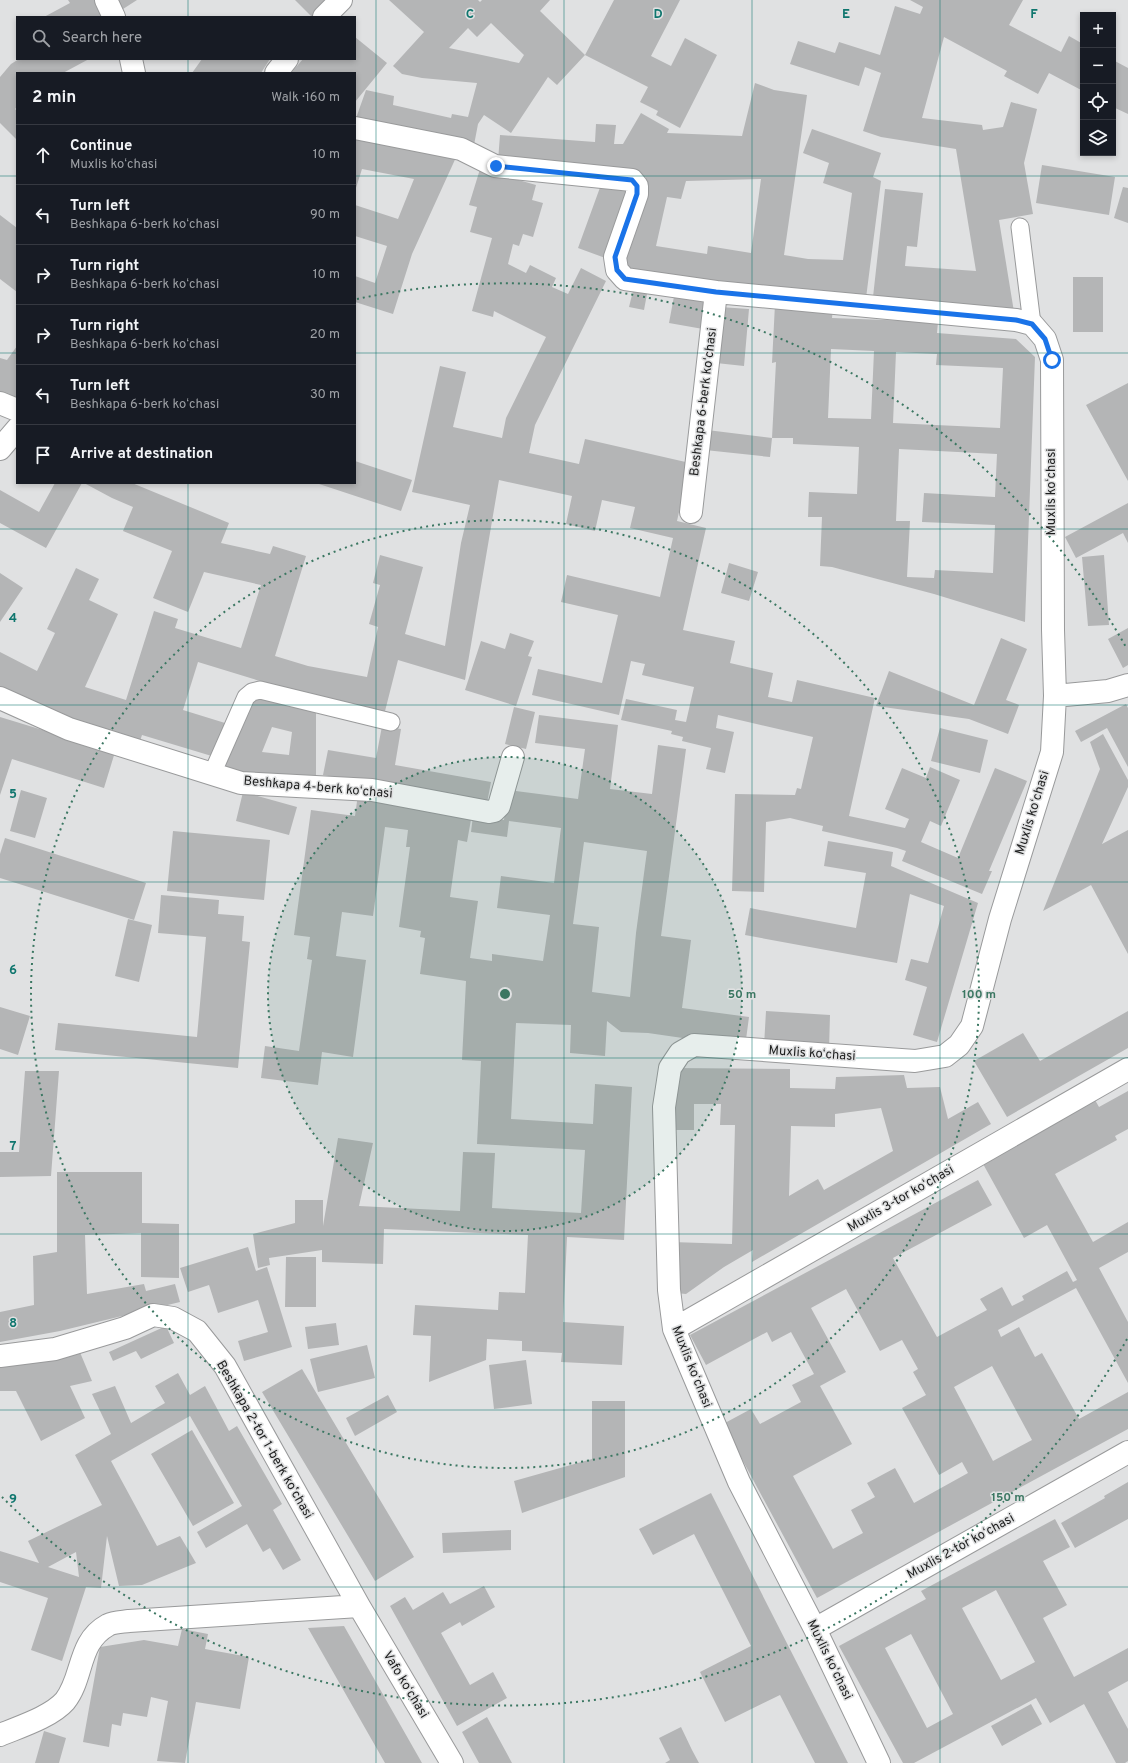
<!DOCTYPE html>
<html lang="en">
<head>
<meta charset="utf-8">
<style>
	body { margin:0; font-family:Overpass,sans-serif; background:#242831; color:#f1f3f6 }
	.controls { position:absolute; right:12px; top:12px; display:grid; overflow:hidden; border-radius:0px; box-shadow:0 2px 6px #0003 }
	.controls button { width:36px; height:36px; display:grid; place-items:center; padding:0; border:0; border-bottom:1px solid #363941; background:#171b24; color:#f1f3f6; font:20px sans-serif }
	.stop { position:absolute; width:12px; height:12px; margin:-9px; border:3px solid #1a73e8; border-radius:50%; background:#fff }
	.stop.end { background:#1a73e8; border-color:#fff; box-shadow:0 1px 4px #0008 }
	.list { margin:0; padding:0; list-style:none }
	h2 { display:flex; justify-content:space-between; align-items:center; height:52px; margin:0; padding:0 16px; font-size:17px }
	h2 small { font-size:13px; font-weight:400; color:#9ea1a6 }
	.list li { display:grid; grid-template-columns:26px 1fr auto; gap:12px; align-items:center; box-sizing:border-box; height:60px; padding:0 16px; border-top:1px solid #363941 }
	.list b { display:block; font-size:15px; white-space:nowrap }
	.list p { margin:0; font-size:13px; white-space:nowrap; color:#9ea1a6 }
	.list em { font-size:13px; font-style:normal; color:#9ea1a6 }
	.icon { flex:none; width:22px; height:22px; fill:none; stroke:currentColor; stroke-width:2; stroke-linecap:round; stroke-linejoin:round }
	.map { position:relative; flex:none; width:1128px; height:1763px; overflow:hidden }
	.search { position:absolute; background:#171b24; box-shadow:0 2px 6px #0003; left:16px; top:16px; width:340px; height:44px; display:flex; align-items:center; gap:10px; box-sizing:border-box; padding:0 14px; border-radius:0px; color:#9ea1a6; font-size:15px }
	.panel { position:absolute; background:#171b24; box-shadow:0 2px 6px #0003; left:16px; top:72px; width:340px; height:412px; border-radius:0px }
	.map>svg:first-child { display:block }
	.building { fill:#b4b5b6; fill-rule:evenodd }
	.lines { fill:none; stroke-linecap:round; stroke-linejoin:round }
	.service-casing { stroke:#999a9b; stroke-width:19 }
	.minor-casing { stroke:#999a9b; stroke-width:24 }
	.tertiary-casing { stroke:#999a9b; stroke-width:24 }
	.service { stroke:#fff; stroke-width:17 }
	.minor { stroke:#fff; stroke-width:22 }
	.tertiary { stroke:#fff; stroke-width:22 }
	.route { stroke:#1a73e8; stroke-width:5 }
	.grid { fill:none; stroke:#0f766e; stroke-width:1; stroke-opacity:0.55 }
	.ring { fill:none; stroke:#3b7762; stroke-width:2; stroke-dasharray:2 4 }
	.labels { text-anchor:middle; dominant-baseline:central; stroke-width:3; stroke-linejoin:round; paint-order:stroke }
	.street-label { font-size:13px; fill:#1e1f1f; stroke:#e0e1e2 }
	.grid-label { font-size:13px; text-anchor:middle; font-weight:bold; fill:#0f766e; stroke:#e0e1e2; stroke-width:3; stroke-linejoin:round; paint-order:stroke }
	.centre { fill:#3b7762; stroke:#e0e1e2; stroke-width:2 }
	.ring-label { font-size:12px; text-anchor:middle; font-weight:bold; fill:#3b7762; stroke:#e0e1e2; stroke-width:3; stroke-linejoin:round; paint-order:stroke }
</style>
</head>
<body>
<div class="map">
<svg width="1128" height="1763" viewBox="0 0 1128 1763">
	<rect width="100%" height="100%" fill="#e0e1e2"/>
	<path class="building" d="M68,0h30l9,17h-63l26,-14z
		M117,0h20l-14,9z
		M295,0h38l-18,17h-3z
		M389,0h89l2,2 2,-2h68l-10,11 45,44 -28,30 -9,-8 -37,56 -27,-18 -6,9 -4,21 -119,-24 11,-31 28,6 -1,9 58,13 1,-4 16,3 9,-34 -55,-5 -20,-4 -9,-8 31,-34zM491,23l33,32 -5,8 -70,-15 19,-20 9,9z
		M614,0h66l-29,56 20,10 14,-28 32,17 -37,73 -24,-13 2,-4 -18,-9 8,-15 -63,-32z
		M910,0h113l-14,25 52,27 8,-16 14,8v47l-34,-18 -11,21 -34,-18 3,-5 -63,-34 -22,81 60,7 1,5 20,-3 8,-25 26,7 -13,54 9,51 -34,6 15,92 -141,-15 12,-108 38,4 -6,54 -10,-1 -2,20 71,5 -20,-122 -75,-12 -18,-6 18,-58 -16,-6 -6,19 -69,-22 8,-23 37,12 4,-11 41,13 15,-49 25,8 3,-7z
		M355,37l32,26 -32,39v-29h-64l12,-14h52z
		M19,59h70l-26,14h-46v34l-2,2 2,2v29l-17,-17v-46l11,-13z
		M202,59h68l-9,14h-69z
		M1113,60l15,8v46l-15,-7z
		M755,83l19,7 33,5 -23,160 24,4 35,1 9,-67 -29,-10 6,-20 -26,-10 9,-24 69,24 -8,24 8,4 -15,117 -163,-18 -81,-12 4,-26 20,-65 -40,-2 -108,-14 2,-26 95,7 1,-18 20,1 -2,19h9l18,-31 28,16 -2,4 75,3zM761,179l-10,74 -43,-7 -1,8 -51,-8 11,-49 14,2 5,-18z
		M355,136l103,17 -46,101 -19,60 -38,-12v-26l20,7 12,-37 -32,-10v-31l43,14 16,-40 -52,-10 -7,22z
		M1042,165l73,12 -6,38 -73,-12z
		M480,169l56,16 -4,15 11,3 -10,34 -10,-3 -4,12 -6,-2 -5,20 18,9 4,-8 26,13 -4,9 16,7 13,-26 25,13 -71,144 -6,28 50,11 6,-25 105,24 -13,58 29,7 -23,102 52,11 -5,22 43,10 -5,24 24,5 5,-22 78,18 -26,118 56,12 4,-9 -24,-10 17,-41 24,10 4,-11 30,13 -19,46 -11,-5 -9,21 37,16 37,-90 32,13 -38,90h3l-10,23 -80,-33 4,-10 -9,-3 -75,-17 1,-5 -33,-8 -24,4 -2,70 -32,-1 3,-97 60,1 2,-7 4,1 12,-52 -95,-22 -2,13 18,4 -9,41 -19,-4 5,-21 -29,-7 1,-4 -12,-3 1,-3 -51,-11 5,-21 51,11 -2,10 11,2 8,-35 -52,-12 3,-11 -14,-3 -12,54 -87,-20 6,-26 64,14 16,-68 -57,-13 6,-27 93,22 13,-59 -43,-10 5,-21 -33,-7 -7,31 -29,-7 6,-28 -73,-16 -34,200 -67,-20 -14,55 -85,-22 -101,-31 -15,48 42,13 -10,34 -73,-22 -3,9 -79,-24 -60,-30v-38l37,19 18,-38 -8,-4 29,-61 23,11 -10,21 29,14 -33,73 41,13 28,-89 24,8 -3,9 66,20 20,-63 -57,-13 -16,40 -35,-14 19,-47 -49,-20 10,-24 -21,-9 -28,-15h48l97,40 -8,20 49,11 3,-8 33,10 -31,100 33,10 59,11 11,-50 -9,-3 11,-39 -7,-2 7,-28 43,12 -18,67 40,12 16,-103 9,-38 -58,-13 28,-126 26,6 -13,55 49,11 4,-20 40,-81 -52,-26 -1,6 -21,-6 20,-73 -22,-6 7,-25 -8,-2z
		M602,182l30,11 -24,66 -30,-11z
		M1123,187l5,1v35l-14,-5z
		M0,215l17,13v64l-17,-13z
		M1073,277h30v55h-30z
		M633,291l14,3 -3,16 -15,-3z
		M675,291l33,7 -5,31 -34,-6z
		M775,304l58,3 -1,11 106,4 -1,11 79,6 19,18 -10,265 -91,-28 -102,-27 -12,-1 2,-49h-14l1,-25 48,2 2,-47 -66,-3v-6h-21l4,-76 -4,1zM831,349l43,2 -3,68 -43,-1zM896,352l41,2 -1,11 67,3 -3,60 -107,-5zM899,449l98,5 -2,43 -71,-4 -2,29 73,3 -2,48 -58,-3 -1,8 -27,-1 3,-56h-14z
		M720,307l29,2 -5,57 -28,-3z
		M17,346v52l-17,-6v-34l7,2z
		M1128,383v98l-42,-76z
		M707,430l65,8 -2,19 -65,-7z
		M355,461l57,19 -11,31 -85,-28h39z
		M55,483h27l-36,65 -46,-25v-33l39,22z
		M1128,503v40l-5,-10 -47,25 -11,-21z
		M1104,555l5,70 -21,1 -6,-69z
		M729,563l29,9 -9,29 -28,-8z
		M0,573l23,15 -23,34z
		M1128,628v37l-5,3 -15,-29z
		M510,633l24,8 -6,15 4,1 -16,49 -51,-16 16,-49 24,8z
		M1001,638l26,11 -21,51 13,5 -11,29 -39,-15 -93,-13 13,-35 85,34z
		M256,694l60,15v71l-69,-3 -25,-12zM272,727l20,5 -3,23 -27,-3z
		M1126,704l2,4v59l-21,-39 -26,14 -6,-11z
		M514,707l21,5 -9,37 -21,-5z
		M539,715l79,10 -8,64 42,5 6,-49 28,4 -25,187 30,4 -9,68 67,9 -4,30 -97,-14 -27,-1 -14,-11 -2,35 -35,-3 1,-28 -55,-2 -5,96 82,5 2,-40 37,3 -8,153 -57,-3 -4,85 61,4 -2,39 -61,-3 1,-9 -40,-2v-10l-35,-2 -1,21 -57,22 2,-46 -18,-1 2,-30 83,5 1,-18 26,1 3,-58 -144,-6 -1,35 -61,-2v-12l-53,8 1,7 -12,3 -5,-34 42,-11v-23h28v26l15,-88 35,5 -14,63 101,5 3,-59 32,1 -3,55 89,5 4,-63 -108,-6 4,-83 -19,-1 4,-79 -46,-7 5,-36 -5,-1 1,-6 -22,-4 11,-80h-4l2,-17 -23,-3 -12,89 -31,-4 -6,44 30,4 -13,97 -31,-5 -4,33 -57,-7 4,-32 34,5 13,-91 -5,-1 3,-22 -16,-2 17,-125 44,6 3,-22 114,20 -5,28 -9,-2 -8,57 28,4 -8,57 22,3v-7l51,7 7,-46 -53,-7 4,-32 53,7 7,-55 -52,-7 -2,16 -36,-5 2,-16 31,4 4,-30 70,9 7,-50 -50,-6zM584,842l63,9 -11,82 -6,64 -38,-5 7,-65 -26,-3z
		M0,717l115,35 -11,36 -92,-29 -12,36z
		M382,726l19,3 -6,36 96,17 -4,21 -164,-28 5,-25 48,8z
		M940,728l48,12 -8,33 -49,-12z
		M1103,734l25,46v7l-26,57 26,-14v124l-37,-69 -48,26 57,-142 -10,-27z
		M21,790l26,8 -12,40 -25,-7z
		M243,792l54,15 -8,28 -53,-14z
		M173,831l97,9 -6,60 -97,-9z
		M5,838l141,45 -12,37 -134,-42v-24z
		M828,841l65,11 -2,14 87,37 -41,139 -24,-7 14,-48 -22,-7 6,-21 17,4 16,-57 -34,-12 -13,69 -152,-28 5,-27 106,20 10,-55 -42,-7z
		M161,895l58,5 -1,14 26,2 -2,25 8,1 -12,126 -183,-18 3,-27 139,14 9,-100 -48,-4z
		M128,919l24,6 -13,57 -24,-6z
		M0,1007l30,9 -12,39 -18,-6z
		M766,1011l64,4 -1,35 -65,-4z
		M1128,1011v37l-121,69 -33,-56 49,-28 17,28z
		M672,1068l118,1v19l45,1 1,-12 68,-2 3,13 33,-1 8,32 30,-17 13,22 -239,138 1,-12 -29,17 -38,27 -10,-1 -4,-51 60,2 3,-119h-15l1,-21h-27v26h-20zM881,1108l12,43 -69,39 -6,-11 -29,17 2,-70 44,1v-13z
		M25,1071h34l-8,105 -51,1v-25h19z
		M1128,1091v38l-13,7 2,4 -62,34 38,68 35,-20v30l-29,16 29,54v61l-52,-95 -78,42 3,7 18,-10 16,30 7,-4 37,66 49,-27v37l-311,169 -94,-174 28,-15 9,15 41,-22 -9,-17 22,-11 -23,-42 -19,10 -5,-10 -61,33 -16,-30 288,-155 14,25 -99,53 44,79 50,-27 -7,-11 22,-12 10,19 12,-6 -2,-4 45,-25 6,11 4,-2 -30,-55 -23,13 -42,-76 113,-62 4,7zM846,1289l34,62 22,-11 16,29 -5,3 13,23 -24,13 37,67 23,-13 6,11 -54,30 -19,-35 -28,15 8,14 -24,13 12,23 -30,16 -40,-73 59,-32 -32,-58 26,-14 -35,-64zM992,1366l40,74 -39,21 -39,-74z
		M57,1172h85v51l37,1v54l-38,-1v-44l-56,2 2,59 57,-10 2,7 29,-7 5,18 -120,29 -60,11v-30l34,-7 -1,-49 24,-4z
		M248,1247l8,24 11,-4 25,80 -48,14 -6,-20 30,-9 -10,-32 -40,13 -9,-28 -21,7 -8,-24z
		M286,1257h30v50h-31z
		M336,1323l3,22 -31,4 -3,-22z
		M166,1326l8,17 -33,16 -5,-8 -23,10 -4,-9z
		M367,1345l8,33 -57,14 -8,-33z
		M79,1350l13,31 -22,5 15,32 -44,23 -25,-50h-16v-30z
		M526,1360l6,44 -38,5 -5,-44z
		M302,1369l112,188 -39,24 -113,-189z
		M178,1373l12,22 15,-9 24,45 8,-5 45,78 -9,6 28,50 -18,10 -13,-22 -7,4 -16,-28 -41,24 -9,-16 45,-26 -52,-90 -79,45 46,85 23,-10 16,27 -54,22 -23,1 -12,-50 -6,52 -15,-1 -24,74 -31,-11 17,-52 -48,-16v-31l39,12 -11,-22 74,-36 -27,-50 36,-21 -19,-40 23,-8 16,37 34,-20 -10,-17zM76,1552l3,25 -31,-10z
		M388,1395l9,17 -42,24 -9,-18z
		M592,1401h33v76l-103,36 -8,-32 78,-22z
		M192,1430l42,73 -41,23 -42,-72z
		M1128,1482v37l-53,29 -14,-25 44,-25 -1,-2z
		M711,1493l59,117 78,153h-33l-35,-68 -55,27 -25,-50 51,-26 -57,-112 -41,21 -14,-26z
		M1055,1519l15,28 -27,14 24,44 -24,13 31,59 54,-29v33l-20,11 20,37v32l-3,2h-9l-32,-59 -34,19 -14,-25 -122,65h-11l-64,-117 87,-47 -5,-8zM996,1590l39,72 -34,18 -39,-72zM911,1634l42,80 -26,14 -42,-80z
		M511,1530v20l-68,3 -1,-20z
		M484,1586l11,21 -33,19 -2,-4 -19,11 29,52 23,-13 14,26 -50,28 -67,-120 15,-9 8,13 30,-18 7,12z
		M344,1626l78,137h-37l-77,-135z
		M182,1629l26,5 -3,15 44,8 -9,52 -44,-7 -11,61 -28,-2 11,-60 -17,-4 -4,20 -24,-4 -2,13 -9,-2 -3,23 -26,-5 17,-95 44,-7 34,6z
		M1031,1704l11,20 -40,22 -11,-20z
		M487,1717l25,46h-33l-17,-31z
		M681,1727l11,23 7,13h-34l5,-3 -11,-22z
		M44,1731l22,7 -7,25h-24z"/>
	<g class="lines">
		<g class="service-casing">
			<path id="service" d="M1020,227l12,97
				M212,774l34,-77 6,-5 8,-2 131,32"/>
		</g>
		<g class="minor-casing">
			<path id="minor" d="M106,0l8,17
				M131,59l3,14
				M355,128l106,21 34,17 137,14 5,6v8l-22,63 2,13 8,9 91,13
				M0,403l17,7
				M691,512l25,-220 300,28 16,4 13,15 7,21 1,270 2,66 -3,56 -52,167 -28,107 -13,19 -14,11 -30,5 -221,-16 -14,8 -10,15 -6,39 5,183 5,39 65,153 76,147 64,134
				M1055,696l53,-5 20,-6
				M0,698l69,31 172,54 131,7 117,22 5,-1 5,-5 14,-49
				M674,1329l454,-260
				M0,1356l55,-7 70,-21 28,-13 20,3 24,13 28,35 134,240 93,157
				M815,1629l313,-177
				M0,1735c19,-8 51,-18 65,-34 19,-24 12,-59 43,-76 6,-3 14,-3 21,-4l230,-15"/>
		</g>
		<g class="tertiary-casing">
			<path id="tertiary" d="M324,17l17,-17
				M276,73l11,-14
				M0,449l17,-20"/>
		</g>
		<use href="#service" class="service"/>
		<use href="#minor" class="minor"/>
		<use href="#tertiary" class="tertiary"/>
	</g>
	<g class="lines">
		<path class="route" d="M496,166l136,14 5,6v8l-22,63 2,13 8,9 91,13 300,28 16,4 13,15 7,21"/>
	</g>
	<path class="grid" d="M188,0v17M376,0v1763M564,0v1763M752,0v1763M940,0v1763M188,59v14M0,176h17M355,176h773M0,353h17M355,353h773M188,483v1280M0,529h1128M0,705h1128M0,882h1128M0,1058h1128M0,1234h1128M0,1410h1128M0,1587h1128"/>
	<circle cx="505" cy="994" r="237" fill="#3b7762" fill-opacity=".12"/>
	<g class="ring">
		<circle cx="505" cy="994" r="237"/>
		<circle cx="505" cy="994" r="474"/>
		<path d="M1127 1339A711 711 0 0 1 2 1497M357 299A711 711 0 0 1 1127 649"/>
	</g>
	<g class="labels">
		<g class="street-label">
			<text transform="translate(704 402) rotate(-83)">Beshkapa 6-berk koʻchasi</text>
			<text transform="translate(1052 492) rotate(-90)">Muxlis koʻchasi</text>
			<text transform="translate(318 788) rotate(5)">Beshkapa 4-berk koʻchasi</text>
			<text transform="translate(1033 813) rotate(-73)">Muxlis koʻchasi</text>
			<text transform="translate(812 1054) rotate(4)">Muxlis koʻchasi</text>
			<text transform="translate(901 1199) rotate(-30)">Muxlis 3-tor koʻchasi</text>
			<text transform="translate(691 1367) rotate(68)">Muxlis koʻchasi</text>
			<text transform="translate(264 1440) rotate(60)">Beshkapa 2-tor 1-berk koʼchasi</text>
			<text transform="translate(961 1547) rotate(-29)">Muxlis 2-tor koʻchasi</text>
			<text transform="translate(829 1660) rotate(64)">Muxlis koʻchasi</text>
			<text transform="translate(405 1685) rotate(59)">Vafo koʻchasi</text>
		</g>
	</g>
	<g class="grid-label">
		<text x="470" y="18">C</text>
		<text x="658" y="18">D</text>
		<text x="846" y="18">E</text>
		<text x="1034" y="18">F</text>
		<text x="13" y="622">4</text>
		<text x="13" y="798">5</text>
		<text x="13" y="974">6</text>
		<text x="13" y="1150">7</text>
		<text x="13" y="1327">8</text>
		<text x="13" y="1503">9</text>
	</g>
	<circle cx="505" cy="994" r="6" class="centre"/>
	<g class="ring-label">
		<text x="742" y="998">50 m</text>
		<text x="979" y="998">100 m</text>
		<text x="1008" y="1501">150 m</text>
	</g>
</svg>
<div class="controls">
<button>+</button>
<button>−</button>
<button><svg class="icon" aria-label="locate" viewBox="0 0 24 24"><circle cx="12" cy="12" r="6"/><path d="M12 2v4M12 18v4M2 12h4M18 12h4"/></svg></button>
<button><svg class="icon" aria-label="layers" viewBox="0 0 24 24"><path d="M12 4l9 5-9 5-9-5zM3 14l9 5 9-5"/></svg></button>
</div>
<div class="stop" style="left:1052px;top:360px"></div>
<div class="stop end" style="left:496px;top:166px"></div>
<div class="search"><svg class="icon" aria-label="search" viewBox="0 0 24 24"><circle cx="10" cy="10" r="6"/><path d="M15 15l6 6"/></svg>Search here</div>
<section class="panel">
<h2>2 min<small>Walk · 160 m</small></h2>
<ul class="list">
<li><svg class="icon" aria-label="ahead" viewBox="0 0 24 24"><path d="M12 20V5M6 11l6-6 6 6"/></svg><div><b>Continue</b><p>Muxlis koʻchasi</p></div><em>10 m</em></li>
<li><svg class="icon" aria-label="left" viewBox="0 0 24 24"><path d="M17 20v-9H6M10 6l-5 5 5 5"/></svg><div><b>Turn left</b><p>Beshkapa 6-berk koʻchasi</p></div><em>90 m</em></li>
<li><svg class="icon" aria-label="right" viewBox="0 0 24 24"><path d="M7 20v-9h11M14 6l5 5-5 5"/></svg><div><b>Turn right</b><p>Beshkapa 6-berk koʻchasi</p></div><em>10 m</em></li>
<li><svg class="icon" aria-label="right" viewBox="0 0 24 24"><path d="M7 20v-9h11M14 6l5 5-5 5"/></svg><div><b>Turn right</b><p>Beshkapa 6-berk koʻchasi</p></div><em>20 m</em></li>
<li><svg class="icon" aria-label="left" viewBox="0 0 24 24"><path d="M17 20v-9H6M10 6l-5 5 5 5"/></svg><div><b>Turn left</b><p>Beshkapa 6-berk koʻchasi</p></div><em>30 m</em></li>
<li><svg class="icon" aria-label="arrive" viewBox="0 0 24 24"><path d="M6 21V4h12l-3 4 3 4H6"/></svg><div><b>Arrive at destination</b></div></li>
</ul>
</section>
</div>
</body>
</html>
